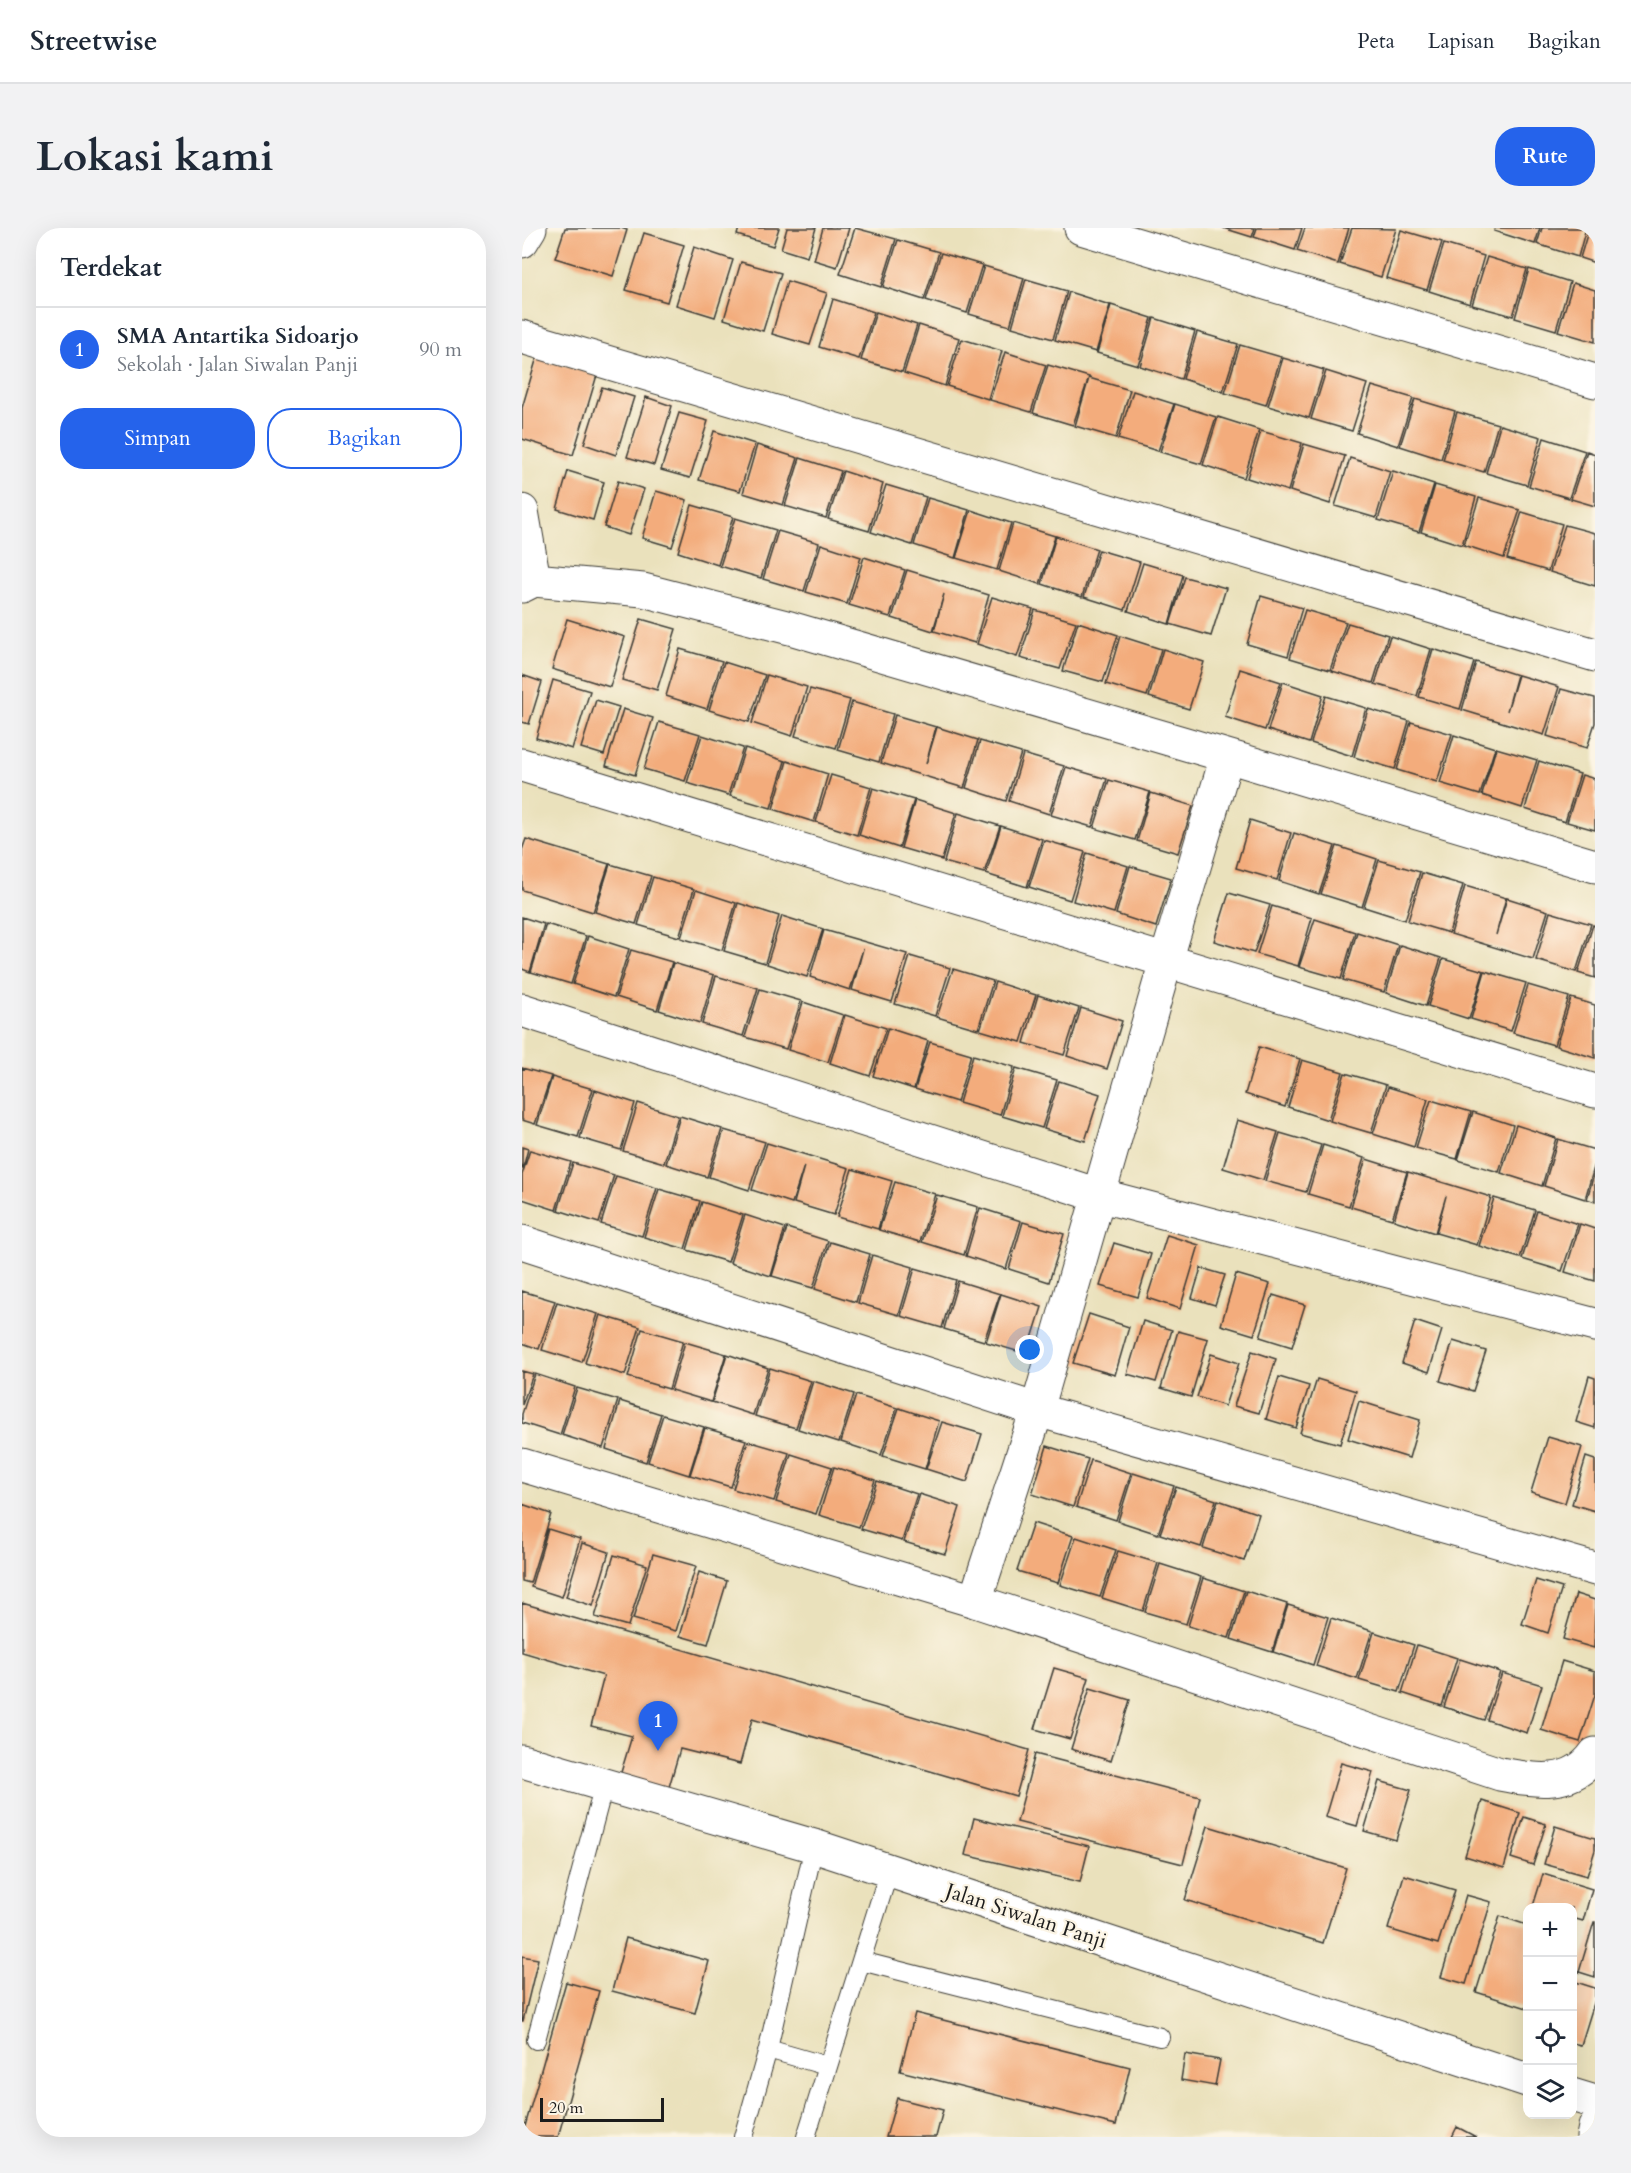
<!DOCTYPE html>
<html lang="id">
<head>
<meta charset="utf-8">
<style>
	body { margin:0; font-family:Cardo,serif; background:#f2f2f3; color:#1f2937 }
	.controls { position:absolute; right:18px; bottom:18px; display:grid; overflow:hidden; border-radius:12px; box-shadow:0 6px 24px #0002 }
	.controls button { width:54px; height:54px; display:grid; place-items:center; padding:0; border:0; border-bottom:2px solid #e0e1e3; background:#fff; color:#1f2937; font:30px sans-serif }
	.scale { position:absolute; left:18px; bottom:15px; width:124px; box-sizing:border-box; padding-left:6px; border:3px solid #1c1c1c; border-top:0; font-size:16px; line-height:21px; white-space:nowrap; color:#1c1c1c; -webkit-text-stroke:4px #fcf5e5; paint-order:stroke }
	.you { position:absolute; left:508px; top:1122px; width:21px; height:21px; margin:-15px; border:4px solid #fff; border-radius:50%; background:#1a73e8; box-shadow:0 0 0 9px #1a73e833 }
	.badge { display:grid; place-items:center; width:39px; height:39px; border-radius:50%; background:#2563eb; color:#fff; font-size:20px; font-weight:700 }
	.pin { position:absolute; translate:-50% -50px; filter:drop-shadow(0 2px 3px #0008) }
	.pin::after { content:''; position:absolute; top:32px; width:21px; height:18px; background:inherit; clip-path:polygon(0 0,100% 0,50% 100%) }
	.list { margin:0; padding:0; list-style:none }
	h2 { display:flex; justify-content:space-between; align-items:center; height:78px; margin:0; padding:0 24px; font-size:26px }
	h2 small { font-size:20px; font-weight:400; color:#747a83 }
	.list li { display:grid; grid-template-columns:39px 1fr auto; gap:18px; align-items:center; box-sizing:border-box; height:84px; padding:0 24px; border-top:2px solid #e0e1e3 }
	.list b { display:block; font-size:22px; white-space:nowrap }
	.list p { margin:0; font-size:20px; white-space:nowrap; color:#747a83 }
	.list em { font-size:20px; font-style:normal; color:#747a83 }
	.actions { display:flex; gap:12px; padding:18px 24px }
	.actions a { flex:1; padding:14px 0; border:2px solid #2563eb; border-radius:24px; text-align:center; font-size:21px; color:#2563eb }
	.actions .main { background:#2563eb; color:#fff }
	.icon { flex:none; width:33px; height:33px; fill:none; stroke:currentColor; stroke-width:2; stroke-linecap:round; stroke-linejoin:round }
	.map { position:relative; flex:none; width:1073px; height:1909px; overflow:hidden; border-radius:24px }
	header { display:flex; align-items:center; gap:36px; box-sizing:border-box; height:84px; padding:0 30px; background:#fff; border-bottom:2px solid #e0e1e3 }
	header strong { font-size:28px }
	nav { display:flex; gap:33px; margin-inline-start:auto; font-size:21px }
	.intro { display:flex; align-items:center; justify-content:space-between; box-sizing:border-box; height:144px; padding:0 36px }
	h1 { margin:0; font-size:42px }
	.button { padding:15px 27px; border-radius:24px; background:#2563eb; color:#fff; font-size:21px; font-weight:700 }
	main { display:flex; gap:36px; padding:0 36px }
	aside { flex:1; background:#fff; border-radius:24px; box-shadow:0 6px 24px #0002 }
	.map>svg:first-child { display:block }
	.building { fill:#f3ac7b }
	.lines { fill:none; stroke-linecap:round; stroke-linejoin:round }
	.service-casing { stroke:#3b3a34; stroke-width:20 }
	.minor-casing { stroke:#3b3a34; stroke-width:35 }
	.service { stroke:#fff; stroke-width:18 }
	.minor { stroke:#fff; stroke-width:33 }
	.labels { text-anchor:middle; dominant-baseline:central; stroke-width:4.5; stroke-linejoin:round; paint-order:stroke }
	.street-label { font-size:21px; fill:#1c1c1c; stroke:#fcf5e5 }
</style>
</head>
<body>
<header>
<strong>Streetwise</strong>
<nav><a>Peta</a><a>Lapisan</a><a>Bagikan</a></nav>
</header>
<div class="intro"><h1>Lokasi kami</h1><a class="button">Rute</a></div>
<main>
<aside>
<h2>Terdekat<small></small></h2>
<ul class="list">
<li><span class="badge">1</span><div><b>SMA Antartika Sidoarjo</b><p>Sekolah · Jalan Siwalan Panji</p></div><em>90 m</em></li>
</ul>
<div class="actions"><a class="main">Simpan</a><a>Bagikan</a></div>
</aside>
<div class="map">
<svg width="1073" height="1909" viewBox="0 0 1073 1909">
	<rect width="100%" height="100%" fill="#fcf5e5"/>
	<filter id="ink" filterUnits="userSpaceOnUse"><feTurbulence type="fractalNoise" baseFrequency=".0167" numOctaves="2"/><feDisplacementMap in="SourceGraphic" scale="12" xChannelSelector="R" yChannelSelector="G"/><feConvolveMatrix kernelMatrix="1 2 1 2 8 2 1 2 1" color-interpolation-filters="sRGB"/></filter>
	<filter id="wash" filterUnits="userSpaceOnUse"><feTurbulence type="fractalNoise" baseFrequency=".008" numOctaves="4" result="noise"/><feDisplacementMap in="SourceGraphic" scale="24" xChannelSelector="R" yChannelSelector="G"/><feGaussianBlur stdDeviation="1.35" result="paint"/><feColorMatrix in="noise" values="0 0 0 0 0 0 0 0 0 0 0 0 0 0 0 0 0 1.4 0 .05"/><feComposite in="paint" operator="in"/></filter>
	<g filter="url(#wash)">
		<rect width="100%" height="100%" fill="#eae1bc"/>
		<g id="blocks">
			<path class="building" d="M43,0h56l6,2 -14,46 -58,-18z
				M217,0h40l-6,18 -36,-11z
				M265,0h29l-9,29 -26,-8z
				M301,0h26l-12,39 -23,-7z
				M333,0l41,11 -15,48 -41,-13z
				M701,0h32l-3,9z
				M735,0h45l-7,22 -41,-13z
				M783,0h44l-11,36 -41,-13z
				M830,0l44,1 -15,48 -41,-13z
				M973,0h45l-5,16 -41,-13z
				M1020,0h44l-8,29 -41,-13z
				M1067,0h6v35l-15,-5z
				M879,2l41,12 -15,48 -41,-12z
				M122,5l40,12 -17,57 -41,-12z
				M376,12l41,12 -15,48 -41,-13z
				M922,16l40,12 -14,48 -41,-13z
				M172,19l39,13 -18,57 -39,-12z
				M419,25l41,12 -15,48 -41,-13z
				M965,29l40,12 -14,47 -41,-11z
				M219,34l40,11 -18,58 -39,-12z
				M462,38l40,12 -14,48 -41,-12z
				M1007,41l41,13 -14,48 -41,-12z
				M504,51l41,12 -14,48 -41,-12z
				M265,53l40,12 -17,52 -38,-11z
				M1051,55l22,7v52l-37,-11z
				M547,64l41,13 -14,47 -41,-12z
				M311,71l41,13 -15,47 -40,-12z
				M589,77l41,13 -14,47 -41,-12z
				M354,84l41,13 -15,47 -41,-12z
				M632,90l41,13 -14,48 -41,-13z
				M397,97l40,13 -14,48 -41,-13z
				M675,104l41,12 -15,48 -40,-13z
				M440,111l40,12 -14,48 -41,-13z
				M718,117l41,12 -15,48 -41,-12z
				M483,124l41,13 -15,47 -41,-12z
				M15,129l60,18 -24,80 -51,-16v-31z
				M761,130l41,12 -15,48 -41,-12z
				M526,137l41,12 -16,48 -40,-12z
				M804,143l41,13 -15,47 -41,-12z
				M567,150l41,12 -14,48 -41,-12z
				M850,158l41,12 -15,48 -41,-13z
				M80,159l32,10 -18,58 -32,-11z
				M611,163l41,13 -16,47 -40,-12z
				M124,169l26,9 -18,59 -27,-8z
				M893,171l40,12 -14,48 -41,-13z
				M653,176l41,13 -15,47 -41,-12z
				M935,184l41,12 -14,48 -41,-12z
				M157,185l29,8 -18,57 -29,-8z
				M696,189l41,13 -15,48 -41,-13z
				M978,197l41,12 -14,48 -41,-12z
				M192,203l41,13 -15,47 -41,-11z
				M739,203l41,12 -14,48 -41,-13z
				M1022,210l41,13 -16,47 -40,-12z
				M782,216l41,12 -15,48 -40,-13z
				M235,217l41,13 -15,47 -40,-12z
				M1065,223l8,3v52l-24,-7z
				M278,230l41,13 -15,47 -41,-12z
				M828,230l40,13 -14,47 -41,-12z
				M46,243l36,11 -11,38 -36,-11z
				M321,243l40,13 -14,47 -41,-12z
				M871,243l41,13 -15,48 -41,-12z
				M96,253l26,8 -15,46 -25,-8z
				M364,257l40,12 -14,48 -41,-13z
				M913,257l41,12 -14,48 -41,-13z
				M134,263l31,9 -15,47 -30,-9z
				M406,270l41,12 -14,48 -41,-13z
				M957,270l41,12 -16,48 -40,-13z
				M170,277l41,12 -15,48 -40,-13z
				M449,282l40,13 -14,47 -41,-12z
				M1000,284l40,12 -14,47 -41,-12z
				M213,290l41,12 -15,48 -41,-12z
				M491,295l42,13 -15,48 -41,-13z
				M1043,297l30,8v53l-45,-14z
				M256,303l41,12 -15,48 -41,-12z
				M534,308l41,13 -15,48 -40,-13z
				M299,316l40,13 -14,47 -41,-12z
				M577,322l41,12 -15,48 -41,-13z
				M342,329l41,13 -15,47 -41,-12z
				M621,335l40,12 -14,49 -41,-13z
				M385,342l82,25 -14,48 -41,-12 10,-37 -11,37 -41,-13z
				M663,349l41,11 -15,48 -41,-12z
				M739,368l41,12 -14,48 -41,-12z
				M470,369l41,12 -16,48 -40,-13z
				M513,382l41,12 -16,47 -40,-11z
				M783,382l41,12 -16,48 -40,-12z
				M45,391l58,18 -15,50 -58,-18z
				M119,391l35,10 -19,61 -35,-10z
				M556,394l40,13 -15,47 -40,-11z
				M826,395l40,12 -15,48 -41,-12z
				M598,408l41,13 -14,47 -41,-12z
				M868,408l41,13 -14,47 -42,-12z
				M158,421l42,12 -15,48 -41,-13z
				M641,421l41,13 -15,47 -40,-12z
				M911,421l41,13 -14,47 -41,-12z
				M202,434l41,13 -16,47 -40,-12z
				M954,434l41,13 -10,36 11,-36 41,12 -15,48 -82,-25z
				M718,441l41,13 -16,48 -40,-13z
				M0,447l20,7 -13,42 -7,-2z
				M245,447l40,12 -15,49 -40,-13z
				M31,452l37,11 -18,58 -36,-11z
				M761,454l40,13 -14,48 -41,-13z
				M288,461l40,11 -14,48 -41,-12z
				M1039,461l34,9v25l-8,25 -40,-12z
				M804,468l40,12 -14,48 -41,-13z
				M74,472l23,7 -15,48 -23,-7z
				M330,474l41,12 -14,48 -41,-12z
				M101,481l30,9 -18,57 -29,-9z
				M846,481l41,12 -14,48 -41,-12z
				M373,487l41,12 -10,37 11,-37 41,13 -14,48 -83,-25z
				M137,494l41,12 -15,47 -41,-12z
				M889,494l41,12 -15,48 -40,-12z
				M180,507l41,13 -15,47 -41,-12z
				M932,507l41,13 -15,47 -40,-12z
				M458,513l41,12 -15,48 -40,-13z
				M223,520l40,13 -14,47 -41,-12z
				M974,520l41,12 -15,48 -40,-13z
				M501,526l41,12 -15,48 -40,-13z
				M265,533l41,13 -14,48 -41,-13z
				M1017,533l41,13 -15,48 -40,-13z
				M544,539l41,12 -15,48 -41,-12z
				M309,547l40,12 -14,48 -41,-13z
				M1060,547l13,4v51l-28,-8z
				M587,552l41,12 -15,48 -41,-12z
				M351,560l41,12 -15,48 -40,-13z
				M629,565l42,13 -15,47 -41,-12z
				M393,572l41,13 -14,47 -41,-12z
				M436,585l42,13 -16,47 -40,-11z
				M728,592l41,13 -14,47 -41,-12z
				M479,598l41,13 -15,48 -41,-13z
				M772,605l41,13 -16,48 -40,-13z
				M4,611l83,25 -16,48 -71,-22v-40z
				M522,612l41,12 -15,48 -41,-13z
				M815,618l40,13 -15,48 -41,-13z
				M565,625l41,13 -14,47 -41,-12z
				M857,632l41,12 -15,48 -41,-13z
				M88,636l41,12 -15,48 -41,-12z
				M608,638l41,12 -15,49 -40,-13z
				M900,645l41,12 -14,48 -41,-12z
				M131,649l41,12 -15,48 -41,-12z
				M943,658l41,12 -10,37 11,-37 41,13 -15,48 -82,-25z
				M174,662l40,13 -14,47 -41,-12z
				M707,665l41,12 -16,48 -40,-12z
				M216,675l41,13 -14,47 -41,-12z
				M750,678l40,12 -14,48 -41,-12z
				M1028,684l41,12 -15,48 -40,-12z
				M260,688l41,13 -16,48 -40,-13z
				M0,689l22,7 -14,48 -8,-3z
				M793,691l40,13 -14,47 -42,-12z
				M24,696l40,12 -15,48 -40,-12z
				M1071,697l2,1v52l-17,-5z
				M302,702l83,24 -15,48 -40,-12 11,-41 -13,41 -40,-13z
				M835,704l41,13 -14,47 -41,-12z
				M66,708l41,13 -15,48 -41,-13z
				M878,717l41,13 -15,48 -40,-13z
				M109,722l41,12 -15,48 -41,-13z
				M388,728l40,12 -15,48 -40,-12z
				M921,731l41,12 -15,48 -41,-13z
				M151,735l41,12 -14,48 -41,-13z
				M431,741l40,12 -15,48 -41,-12z
				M963,743l41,12 -15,48 -40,-12z
				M194,748l42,12 -15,48 -41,-12z
				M473,754l41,13 -15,47 -41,-12z
				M1006,757l41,12 -15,48 -41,-12z
				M238,761l41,12 -15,48 -41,-12z
				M516,767l41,13 -15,47 -40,-12z
				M1049,770l24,7v53l-39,-12z
				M281,774l40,13 -15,47 -40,-12z
				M559,780l41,13 -15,48 -40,-13z
				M323,787l41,13 -16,48 -40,-13z
				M366,800l40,13 -14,48 -41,-13z
				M408,814l41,12 -14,48 -42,-13z
				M737,819l41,12 -15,48 -40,-13z
				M451,827l41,12 -14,48 -41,-12z
				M780,832l41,12 -15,48 -40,-13z
				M0,840l29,8 -16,48 -13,-4z
				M494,840l41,12 -15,48 -40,-12z
				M823,845l41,12 -15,48 -41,-12z
				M30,849l41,12 -15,48 -41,-12z
				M537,853l41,13 -15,47 -41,-12z
				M866,859l40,12 -14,48 -41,-13z
				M73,862l40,13 -14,47 -41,-12z
				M909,872l40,12 -14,47 -41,-11z
				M116,875l40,13 -14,47 -41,-12z
				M951,884l40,13 -14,47 -41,-12z
				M158,888l42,13 -15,48 -41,-13z
				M715,892l41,12 -15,48 -40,-12z
				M994,897l40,13 -14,48 -41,-13z
				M202,902l41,12 -16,48 -40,-13z
				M758,905l41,12 -15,47 -41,-11z
				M1036,911l37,11v14l-10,35 -41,-13z
				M245,915l82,25 -15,47 -40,-12 10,-37 -12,37 -40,-13z
				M801,917l41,13 -15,48 -41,-12z
				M0,919l6,2 -5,19h-1z
				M8,922l41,12 -15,48 -34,-11v-24z
				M844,931l41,13 -15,47 -41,-12z
				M51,935l41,12 -15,48 -41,-13z
				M330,941l40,12 -14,48 -41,-12z
				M886,944l83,25 -14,48 -41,-12 10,-37 -11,37 -41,-13z
				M1072,946h1v28l-8,-3z
				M94,948l41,12 -15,48 -41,-12z
				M373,954l40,12 -15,48 -41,-12z
				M137,961l41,12 -15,48 -41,-12z
				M415,967l41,12 -14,48 -42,-13z
				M972,970l41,12 -15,48 -41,-12z
				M180,974l41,13 -15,47 -41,-12z
				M458,980l41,13 -15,48 -40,-13z
				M1015,983l41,13 -16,47 -40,-12z
				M223,987l40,13 -14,48 -41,-13z
				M501,994l41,12 -15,48 -40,-13z
				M1058,996l15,5v52l-30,-9z
				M265,1000l41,13 -15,47 -41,-12z
				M645,1007l32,10 -19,64 -33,-11z
				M308,1014l40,12 -14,48 -41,-13z
				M592,1015l37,11 -13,43 -38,-11z
				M350,1027l41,12 -14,48 -41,-12z
				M393,1040l41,12 -14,48 -41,-12z
				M679,1040l24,7 -10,30 -23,-7z
				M714,1046l34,10 -16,51 -33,-10z
				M436,1053l42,13 -16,47 -40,-12z
				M0,1063l33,10 -16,48 -17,-6z
				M479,1066l41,13 -15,47 -41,-12z
				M751,1067l32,10 -13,42 -32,-10z
				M35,1074l41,12 -16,48 -40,-12z
				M567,1086l40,13 -14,48 -42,-12z
				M78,1087l40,12 -15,48 -40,-12z
				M621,1093l29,9 -16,52 -29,-8z
				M893,1093l27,9 -13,42 -27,-9z
				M120,1101l41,12 -14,48 -41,-12z
				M656,1103l30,8 -17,58 -30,-9z
				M931,1113l33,10 -13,40 -33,-10z
				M163,1114l41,12 -15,48 -40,-12z
				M730,1123l24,8 -17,54 -25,-7z
				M205,1126l41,14 -15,47 -41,-13z
				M689,1126l28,9 -14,43 -28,-9z
				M248,1140l41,13 -15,47 -41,-12z
				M0,1143l11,3 -11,31z
				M13,1146l40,13 -15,48 -38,-12v-9z
				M1067,1148l6,2v50l-19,-6z
				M757,1149l30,9 -13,42 -30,-9z
				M795,1151l39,12 -16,53 -40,-11z
				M291,1153l41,13 -15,48 -41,-13z
				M55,1160l41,12 -15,48 -41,-13z
				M334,1167l41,13 -16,47 -40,-13z
				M98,1173l41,13 -15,48 -40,-13z
				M837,1173l61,19 -11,38 -61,-19z
				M377,1180l40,13 -14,48 -42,-13z
				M141,1187l41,12 -15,48 -41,-13z
				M420,1194l40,12 -15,48 -41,-13z
				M183,1200l41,12 -15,47 -41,-12z
				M1026,1209l34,10 -17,56 -34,-11z
				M226,1213l41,12 -15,48 -41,-12z
				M525,1218l41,13 -15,48 -41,-13z
				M269,1226l41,13 -16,47 -40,-12z
				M1064,1229l9,3v51l-23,-7z
				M569,1232l40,13 -15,47 -40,-13z
				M312,1239l41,13 -16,47 -40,-12z
				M611,1245l41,13 -16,48 -40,-13z
				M355,1253l40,13 -15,47 -41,-12z
				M654,1259l40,13 -15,47 -41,-13z
				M397,1266l41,13 -15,47 -41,-12z
				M696,1272l41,14 -15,47 -41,-13z
				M0,1276l29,10 -21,69 -8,-2z
				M511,1295l40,13 -15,47 -41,-12z
				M26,1301l32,10 -18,58 -31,-10z
				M554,1309l40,13 -16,47 -40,-12z
				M60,1315l27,9 -16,54 -27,-9z
				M596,1323l40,12 -15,48 -41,-13z
				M131,1326l43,12 -20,65 -43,-12z
				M92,1327l33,10 -19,61 -33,-9z
				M638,1336l41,13 -15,47 -41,-12z
				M177,1344l28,9 -19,63 -28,-8z
				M681,1350l41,13 -15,47 -41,-12z
				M1014,1352l26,8 -14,45 -26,-9z
				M724,1363l41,13 -15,48 -41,-13z
				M1054,1366l19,6 -1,48 -31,-9z
				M0,1375l507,147 -13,46 -264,-77 -12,45 -60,-15 -13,45 -48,-15 13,-43 -41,-10 13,-50 -82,-24z
				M766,1377l40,12 -15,48 -40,-13z
				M809,1390l41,13 -15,48 -41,-13z
				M852,1404l40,13 -15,47 -40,-12z
				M895,1417l40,13 -15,48 -40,-13z
				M938,1431l40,13 -16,48 -40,-13z
				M1040,1433l33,10v24l-15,47 -39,-12z
				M532,1440l35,10 -19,61 -35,-10z
				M980,1445l40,12 -15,48 -40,-13z
				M568,1460l40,12 -19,61 -40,-12z
				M513,1526l165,43 -17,67 -166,-42z
				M819,1535l32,9 -16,54 -32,-9z
				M857,1553l32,9 -15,50 -32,-9z
				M960,1573l38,12 -16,55 -39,-12z
				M1002,1589l22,7 -13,41 -22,-7z
				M452,1590l115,28 -9,36 -115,-27z
				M686,1598l138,42 -23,75 -138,-43z
				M1033,1598l40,12v12l-8,26 -43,-12z
				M1021,1646l49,15 -9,32 -11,-3v-10l-39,-2z
				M882,1647l51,15 -17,54 -50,-15z
				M944,1667l25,7 -25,82 -25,-7z
				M978,1688l27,9v83l-51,-16z
				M1072,1694h1v55l-16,-5z
				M104,1710l83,23 -14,52 -83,-22z
				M0,1728l16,3 -15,62h-1z
				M44,1754l33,9 -41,146h-36z
				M1054,1754l19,6v12l-14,45 -9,-2v-48z
				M393,1785l215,54 -14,58 -216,-54z
				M663,1826l35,6 -5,26 -34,-6z
				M375,1870l46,12 -7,27h-50z
				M935,1899l19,10h-24z"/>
		</g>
	</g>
	<g filter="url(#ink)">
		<use href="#blocks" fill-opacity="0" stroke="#3b3a34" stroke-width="1.5"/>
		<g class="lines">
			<g class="service-casing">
				<path id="service" d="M339,1733l299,76
					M14,1812l68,-255
					M246,1821l59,17
					M221,1909l25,-88 46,-203
					M284,1909l83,-266"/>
			</g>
			<g class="minor-casing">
				<path id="minor" d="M559,0l514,153
					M0,13l8,-13
					M0,109l1073,318
					M0,283l12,69
					M0,358l12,-6 109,10 147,38 437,128 368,110
					M0,537l1073,326
					M0,782l576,185 497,130
					M0,1014l515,168 558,159
					M0,1237l453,136 525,173c36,7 72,13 95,-20
					M453,1373l62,-191 129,-449 61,-205
					M0,1533l292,85 713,234
					M1050,1867l23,7
					M1071,1909l2,-10"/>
			</g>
			<use href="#service" class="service"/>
			<use href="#minor" class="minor"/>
		</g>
	</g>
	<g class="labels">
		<g class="street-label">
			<text transform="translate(504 1688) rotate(18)">Jalan Siwalan Panji</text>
		</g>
	</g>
</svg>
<div class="controls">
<button>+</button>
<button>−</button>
<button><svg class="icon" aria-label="locate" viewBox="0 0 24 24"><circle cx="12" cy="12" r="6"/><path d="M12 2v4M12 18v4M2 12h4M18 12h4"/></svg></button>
<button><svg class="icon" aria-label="layers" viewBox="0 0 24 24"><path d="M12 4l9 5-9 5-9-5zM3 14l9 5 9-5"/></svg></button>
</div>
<div class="scale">20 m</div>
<div class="you"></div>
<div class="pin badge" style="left:136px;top:1523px">1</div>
</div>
</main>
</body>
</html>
